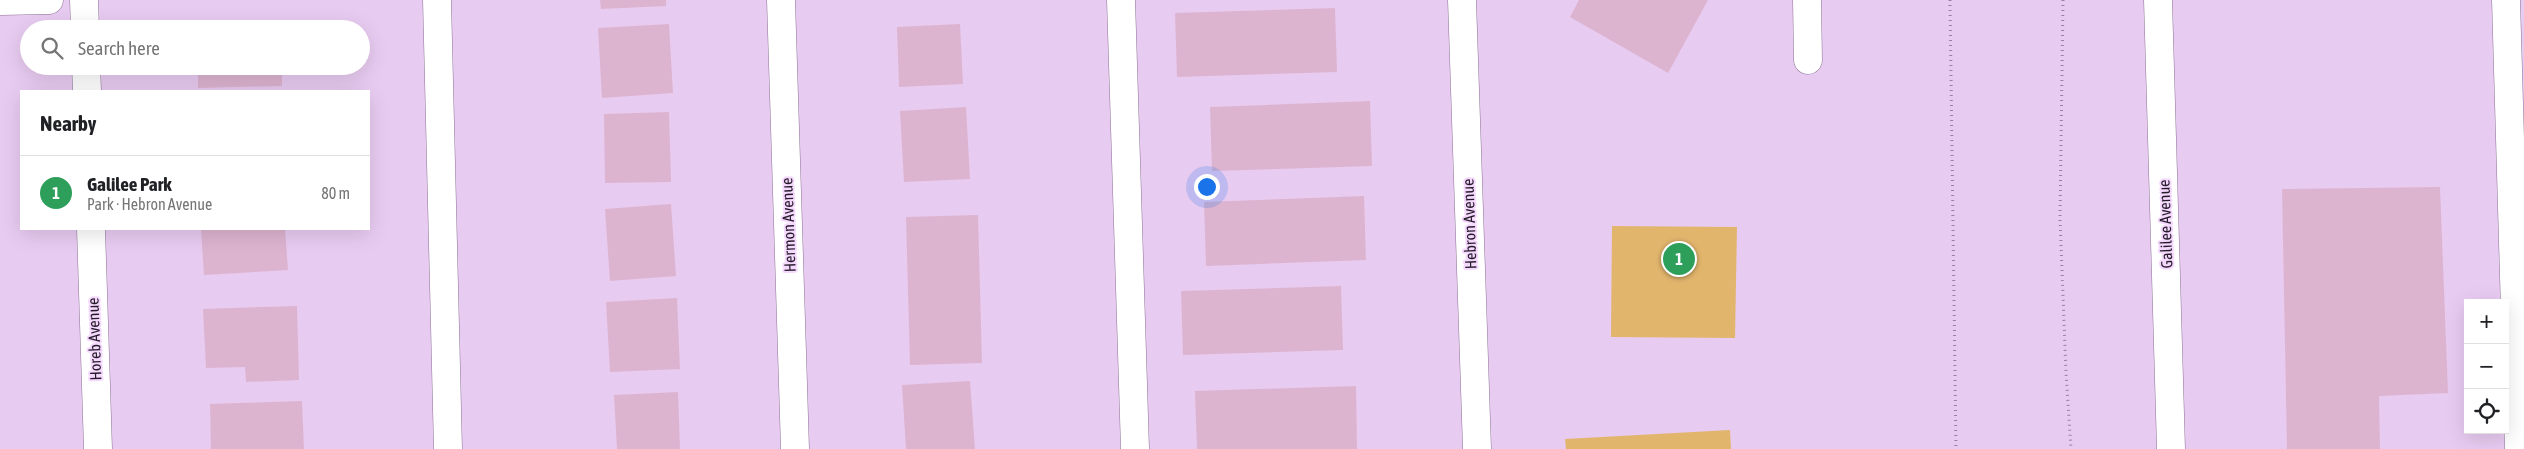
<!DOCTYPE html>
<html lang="en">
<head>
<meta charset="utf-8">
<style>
	body { margin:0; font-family:"Asap Condensed",sans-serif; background:#f2f2f2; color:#202124 }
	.controls { position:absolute; right:15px; bottom:15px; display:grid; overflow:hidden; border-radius:0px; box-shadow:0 5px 20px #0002 }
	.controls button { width:45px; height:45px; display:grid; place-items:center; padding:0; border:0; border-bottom:1px solid #e0e0e0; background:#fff; color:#202124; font:25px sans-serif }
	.you { position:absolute; left:1206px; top:186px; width:18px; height:18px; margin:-12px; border:4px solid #fff; border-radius:50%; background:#1a73e8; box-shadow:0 0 0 8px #1a73e833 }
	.badge { display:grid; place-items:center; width:32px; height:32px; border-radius:50%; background:#2563eb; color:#fff; font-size:16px; font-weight:700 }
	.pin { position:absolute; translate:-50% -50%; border:2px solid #fff; box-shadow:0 1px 5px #0006 }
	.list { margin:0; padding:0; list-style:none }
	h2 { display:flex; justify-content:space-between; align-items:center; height:65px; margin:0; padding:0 20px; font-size:21px }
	h2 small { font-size:16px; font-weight:400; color:#757577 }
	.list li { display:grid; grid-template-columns:32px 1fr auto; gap:15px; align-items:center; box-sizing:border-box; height:75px; padding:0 20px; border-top:1px solid #e0e0e0 }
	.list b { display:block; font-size:19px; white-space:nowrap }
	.list p { margin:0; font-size:16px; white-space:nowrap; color:#757577 }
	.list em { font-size:16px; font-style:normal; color:#757577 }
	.icon { flex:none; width:28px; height:28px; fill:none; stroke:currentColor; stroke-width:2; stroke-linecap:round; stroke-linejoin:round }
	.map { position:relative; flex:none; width:2524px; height:449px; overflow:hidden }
	.search { position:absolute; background:#fff; box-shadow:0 5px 20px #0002; left:20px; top:20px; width:350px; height:55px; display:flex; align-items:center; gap:12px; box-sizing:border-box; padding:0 18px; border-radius:28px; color:#757577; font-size:19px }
	.panel { position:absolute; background:#fff; box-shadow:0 5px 20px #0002; left:20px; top:90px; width:350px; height:140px; border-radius:0px }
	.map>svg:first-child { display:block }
	.green { fill:#e2b56d }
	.building { fill:#ddb4d0 }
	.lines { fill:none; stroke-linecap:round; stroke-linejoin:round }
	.minor-casing { stroke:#8b7194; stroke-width:29 }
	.path { stroke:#97829e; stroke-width:3; stroke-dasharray:1 4; stroke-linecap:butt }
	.minor { stroke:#fff; stroke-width:28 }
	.labels { text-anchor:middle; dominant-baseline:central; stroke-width:4; stroke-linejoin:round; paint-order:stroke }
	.street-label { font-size:16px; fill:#251b29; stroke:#f5d8fe }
</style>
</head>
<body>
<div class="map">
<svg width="2524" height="449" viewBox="0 0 2524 449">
	<rect width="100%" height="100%" fill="#e8cbf1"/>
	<path class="green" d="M1612,226l125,1 -2,111 -124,-1z
		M1730,430l1,19h-165l-1,-10z"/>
	<path class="building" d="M600,0h66v6l-65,3z
		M1579,0h129l-40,73 -98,-56z
		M1335,8l2,64 -160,5 -2,-64z
		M669,24l4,69 -71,5 -4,-70z
		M960,24l3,60 -64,3 -2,-60z
		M281,26v3h-62v-2z
		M198,66h84v20l-84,2z
		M1370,101l2,65 -160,5 -2,-64z
		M966,107l4,72 -66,3 -4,-71z
		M669,112l2,70 -66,1 -1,-69z
		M2440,187l8,206 -69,3 1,53h-93l-5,-260z
		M1364,196l2,64 -160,6 -2,-64z
		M671,204l5,72 -66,5 -5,-72z
		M978,215l4,148 -72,2 -4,-148z
		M201,229h84l3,41 -84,5z
		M1341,286l2,64 -160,5 -2,-64z
		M677,298l3,71 -70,3 -4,-70z
		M297,306l2,74 -53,2 -1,-15 -39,1 -3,-59z
		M970,381l5,68h-69l-4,-64z
		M1356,386l1,63h-160l-2,-58z
		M678,392l2,57h-63l-3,-54z
		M302,401l2,48h-93l-1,-45z"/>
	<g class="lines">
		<g class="minor-casing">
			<path id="minor" d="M84,0l1,29
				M437,0l11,449
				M781,0l14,449
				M1121,0l14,449
				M1462,0l15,449
				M1807,0l1,60
				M2158,0l13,449
				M2506,0l13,449
				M0,1l49,-1
				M86,66l1,25
				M91,229l7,220"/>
		</g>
		<path class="path" d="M1950,0l6,449
			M2063,0l-3,218 6,155 5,76"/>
		<use href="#minor" class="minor"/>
	</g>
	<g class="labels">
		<g class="street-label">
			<text transform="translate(1469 224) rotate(-92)">Hebron Avenue</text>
			<text transform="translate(2165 224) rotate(-92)">Galilee Avenue</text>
			<text transform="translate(788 225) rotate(-92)">Hermon Avenue</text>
			<text transform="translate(94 339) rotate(-92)">Horeb Avenue</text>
		</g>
	</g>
</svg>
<div class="controls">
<button>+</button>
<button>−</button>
<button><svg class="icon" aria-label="locate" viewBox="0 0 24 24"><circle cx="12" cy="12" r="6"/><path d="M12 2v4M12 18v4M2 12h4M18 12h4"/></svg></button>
</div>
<div class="you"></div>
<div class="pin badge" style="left:1679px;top:259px;background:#2e9e5b">1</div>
<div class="search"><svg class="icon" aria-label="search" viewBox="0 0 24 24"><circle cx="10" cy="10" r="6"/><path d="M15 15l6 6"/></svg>Search here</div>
<section class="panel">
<h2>Nearby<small></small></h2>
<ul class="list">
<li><span class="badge" style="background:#2e9e5b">1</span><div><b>Galilee Park</b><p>Park · Hebron Avenue</p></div><em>80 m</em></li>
</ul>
</section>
</div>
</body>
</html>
